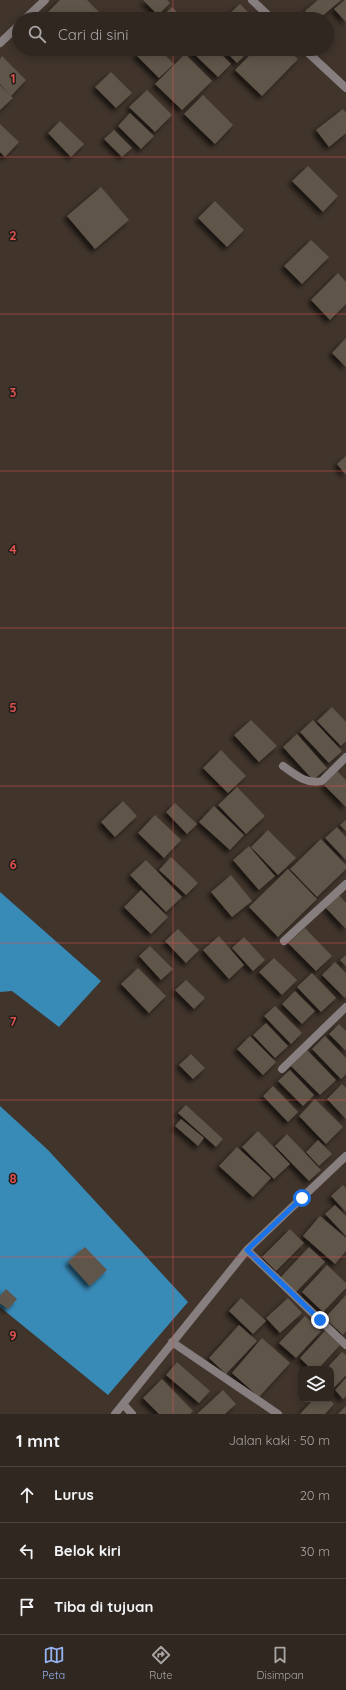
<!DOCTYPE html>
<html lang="id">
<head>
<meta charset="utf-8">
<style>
	body { margin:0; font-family:Quicksand,sans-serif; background:#382f29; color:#f1f3f6 }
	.controls { position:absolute; right:12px; bottom:12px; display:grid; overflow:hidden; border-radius:8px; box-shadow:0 2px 10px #0003 }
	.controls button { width:36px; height:36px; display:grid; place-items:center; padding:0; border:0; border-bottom:1px solid #4b443e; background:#302720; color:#f1f3f6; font:20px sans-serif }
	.stop { position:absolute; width:12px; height:12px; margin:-9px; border:3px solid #1a73e8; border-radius:50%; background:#fff }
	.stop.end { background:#1a73e8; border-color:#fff; box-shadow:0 1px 4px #0008 }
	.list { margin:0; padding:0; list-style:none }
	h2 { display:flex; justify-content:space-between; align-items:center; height:52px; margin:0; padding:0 16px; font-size:17px }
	h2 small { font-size:13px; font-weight:400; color:#a8a5a5 }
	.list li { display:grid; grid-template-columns:26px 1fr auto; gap:12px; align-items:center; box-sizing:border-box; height:56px; padding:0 16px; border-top:1px solid #4b443e }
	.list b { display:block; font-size:15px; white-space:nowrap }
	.list em { font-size:13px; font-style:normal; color:#a8a5a5 }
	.icon { flex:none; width:22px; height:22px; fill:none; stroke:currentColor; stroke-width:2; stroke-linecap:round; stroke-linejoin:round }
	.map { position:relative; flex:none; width:346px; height:1414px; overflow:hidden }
	.search { position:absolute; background:#302720; box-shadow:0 2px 10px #0003; left:12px; right:12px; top:12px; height:44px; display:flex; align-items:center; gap:10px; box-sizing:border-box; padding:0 14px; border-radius:22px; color:#a8a5a5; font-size:15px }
	.sheet { height:220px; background:#302720 }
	nav { display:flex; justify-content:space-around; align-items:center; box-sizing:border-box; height:56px; border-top:1px solid #4b443e; background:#302720; font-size:11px; color:#a8a5a5 }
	nav a { display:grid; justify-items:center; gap:2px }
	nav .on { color:#95b2f1 }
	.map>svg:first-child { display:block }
	.water { fill:#388ab7 }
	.building { fill:#61544a; filter:url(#shadow) }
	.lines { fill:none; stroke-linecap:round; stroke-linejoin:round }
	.street { stroke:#867e7f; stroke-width:8 }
	.route { stroke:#1a73e8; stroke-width:5 }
	.grid { fill:none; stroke:#dd514f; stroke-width:1; stroke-opacity:0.55 }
	.grid-label { font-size:13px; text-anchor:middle; font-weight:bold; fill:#dd514f; stroke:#231d19; stroke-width:3; stroke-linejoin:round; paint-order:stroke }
</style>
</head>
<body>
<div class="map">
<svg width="346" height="1414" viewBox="0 0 346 1414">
	<defs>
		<filter id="shadow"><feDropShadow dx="-3.5" dy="3.5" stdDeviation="2" flood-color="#0009"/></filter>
	</defs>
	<rect width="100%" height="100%" fill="#40342b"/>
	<path class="water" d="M0,892l101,89 -42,46 -47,-36 -12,1z
		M0,1106l48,44 140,152 -80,93 -108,-88z"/>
	<path class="building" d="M60,0h27l13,13 -6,6h-48l-2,-3z
		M143,0h24l3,3 -12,12z
		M318,0h23l-22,19h-8l-6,-8z
		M345,0h1v22l-12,-13z
		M240,4l15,15h-31z
		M172,7l12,12h-25z
		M142,49h17l15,15 -15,14 -23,-23z
		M192,49h24l15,15 -13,13 -27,-26z
		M223,49h26l1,1 -13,13z
		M256,49h31l11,10 -36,37 -27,-26z
		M185,54l27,27 -30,29 -27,-26z
		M2,56l24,24 -15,16 -11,-12v-25z
		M111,72l21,21 -16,15 -21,-21z
		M0,85l13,13 -13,12z
		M147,90l25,25 -17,17 -26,-25z
		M203,95l30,30 -18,19 -31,-30z
		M343,109l3,4v20l-17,14 -13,-17z
		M130,113l24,23 -13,13 -23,-23z
		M60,121l24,23 -13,13 -23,-24z
		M0,124l19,18 -14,15 -5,-5z
		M114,130l18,18 -10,9 -18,-18z
		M308,166l30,30 -15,16 -31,-31z
		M101,187l28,33 -34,29 -28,-33z
		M215,201l29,29 -17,17 -29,-29z
		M311,240l18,17 -27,27 -18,-18z
		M338,273l8,9v22l-16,16 -19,-20z
		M346,338v29l-14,-14z
		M346,456v19l-9,-11z
		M332,707l14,15v19l-5,5 -24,-25z
		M251,720l26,26 -18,16 -25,-27z
		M313,720l29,31 -13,12 -29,-31z
		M297,734l30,34 -14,12 -30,-33z
		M221,750l25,26 -18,17 -25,-25z
		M337,771l9,9v27l-22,-22z
		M237,787l28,29 -19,18 -28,-29z
		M123,801l14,15 -22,21 -14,-15z
		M175,803l22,21 -10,10 -21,-22z
		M214,806l30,29 -14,15 -31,-28z
		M155,815l26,25 -17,18 -26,-25z
		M346,820v11l-6,-6z
		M337,827l9,10v23l-21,-22z
		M268,830l28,28 -18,17 -27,-28z
		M321,839l25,26v4l-29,28 -27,-28z
		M249,846l26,30 -16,14 -26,-30z
		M171,857l27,26 -12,12 -27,-25z
		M146,860l36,37 -16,15 -36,-37z
		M288,869l29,30 -39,38 -29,-30z
		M231,875l21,26 -20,16 -21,-25z
		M141,890l27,27 -17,17 -27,-27z
		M339,895l7,8v26l-20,-21z
		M305,928l27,28 -16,15 -28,-28z
		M178,929l21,21 -13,13 -21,-22z
		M219,936l25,29 -15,14 -26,-29z
		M244,937l21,23 -12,11 -21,-23z
		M150,946l23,23 -12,11 -22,-24z
		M346,955v11l-6,-6z
		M274,958l23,22 -15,15 -23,-23z
		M335,962l11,11v23l-1,2 -23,-23z
		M138,968l28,28 -17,17 -28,-29z
		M312,973l24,25 -15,14 -24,-25z
		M186,980l19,18 -11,11 -19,-19z
		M295,991l20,20 -13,13 -20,-20z
		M275,1006l27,27 -11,11 -27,-28z
		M266,1023l22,23 -13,12 -22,-23z
		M339,1024l7,7v20l-17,-17z
		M250,1036l26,26 -13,13 -26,-26z
		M325,1036l21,22v16l-5,5 -29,-30z
		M307,1050l29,30 -16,15 -29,-29z
		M191,1054l14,14 -12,11 -14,-14z
		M290,1070l24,25 -11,11 -25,-25z
		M342,1084l4,4v31l-19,-20z
		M273,1086l25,26 -10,10 -25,-26z
		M315,1099l28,28 -17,17 -27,-28z
		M186,1105l37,34 -7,8 -38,-34z
		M181,1119l23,19 -6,8 -23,-20z
		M258,1131l32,33 -16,15 -32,-32z
		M287,1134l34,36 -12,11 -34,-35z
		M318,1140l14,14 -13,12 -13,-14z
		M237,1147l34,31 -18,19 -34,-31z
		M343,1185l3,3v24l-15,-16z
		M335,1205l11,11v20l-21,-22z
		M320,1216l26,22v13l-11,13 -32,-28z
		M290,1229l14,14 -28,28 -14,-14z
		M85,1247l22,23 -17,16 -22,-24z
		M309,1247l16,15 -29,30 -16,-14z
		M327,1265l19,18v5l-23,24 -21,-20z
		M6,1289l11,10 -9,10 -8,-6v-7z
		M346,1295v36l-3,4 -18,-17z
		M241,1298l25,23 -13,13 -24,-23z
		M288,1298l14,15 -22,20 -14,-15z
		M305,1316l16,15 -25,27 -17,-15z
		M239,1325l18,16 -31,33 -17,-16z
		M325,1331l15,14 -22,24h-7l-11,-11z
		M262,1338l28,25 -31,34 -27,-24z
		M342,1352l4,3v20l-15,16v-22h-5z
		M177,1362l33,29 -11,12 -33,-28z
		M346,1378v18l-3,3 -8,-9z
		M162,1379l31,32 -3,3h-31l-16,-16z
		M223,1390l13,14 -11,10h-28z
		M314,1399h15l5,5 -9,10h-25z
		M346,1406v8h-8z"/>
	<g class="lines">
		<path class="street" d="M252,0l20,19
			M25,19l20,-19
			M0,43l19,-18
			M304,49l42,39
			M283,766c11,8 24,19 39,15l24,-24
			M284,941l62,-57
			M282,1069l64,-62
			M247,1250l99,95
			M172,1342l106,72
			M123,1404l9,10
			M115,1414l132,-164 99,-94"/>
	</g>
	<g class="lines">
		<path class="route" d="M302,1198l-55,52 73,70"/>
	</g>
	<path class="grid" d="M173,0v19M173,49v1365M0,157h346M0,314h346M0,471h346M0,628h346M0,786h346M0,943h346M0,1100h346M0,1257h346"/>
	<g class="grid-label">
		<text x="13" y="83">1</text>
		<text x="13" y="240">2</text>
		<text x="13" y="397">3</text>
		<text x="13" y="554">4</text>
		<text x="13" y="712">5</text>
		<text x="13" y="869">6</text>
		<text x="13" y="1026">7</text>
		<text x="13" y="1183">8</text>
		<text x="13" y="1340">9</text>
	</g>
</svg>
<div class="controls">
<button><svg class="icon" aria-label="layers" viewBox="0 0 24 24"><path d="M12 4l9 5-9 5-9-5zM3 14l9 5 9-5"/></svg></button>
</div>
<div class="stop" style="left:302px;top:1198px"></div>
<div class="stop end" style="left:320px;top:1320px"></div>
<div class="search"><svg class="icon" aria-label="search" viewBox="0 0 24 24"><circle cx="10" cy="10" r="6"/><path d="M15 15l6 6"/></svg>Cari di sini</div>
</div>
<section class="sheet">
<h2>1 mnt<small>Jalan kaki · 50 m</small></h2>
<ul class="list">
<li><svg class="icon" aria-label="ahead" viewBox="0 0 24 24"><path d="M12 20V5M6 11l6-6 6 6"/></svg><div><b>Lurus</b></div><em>20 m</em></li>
<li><svg class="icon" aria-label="left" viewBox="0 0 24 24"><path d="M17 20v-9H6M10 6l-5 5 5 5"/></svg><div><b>Belok kiri</b></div><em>30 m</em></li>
<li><svg class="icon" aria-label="arrive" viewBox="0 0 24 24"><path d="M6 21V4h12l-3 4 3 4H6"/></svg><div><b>Tiba di tujuan</b></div></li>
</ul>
</section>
<nav>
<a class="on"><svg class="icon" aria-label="map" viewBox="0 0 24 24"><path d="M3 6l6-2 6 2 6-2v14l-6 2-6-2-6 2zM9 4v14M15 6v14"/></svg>Peta</a>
<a><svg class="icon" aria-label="directions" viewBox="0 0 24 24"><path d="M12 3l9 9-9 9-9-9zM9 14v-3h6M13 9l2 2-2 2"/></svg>Rute</a>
<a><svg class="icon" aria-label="saved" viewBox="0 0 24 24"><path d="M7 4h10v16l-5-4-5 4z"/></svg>Disimpan</a>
</nav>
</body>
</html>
